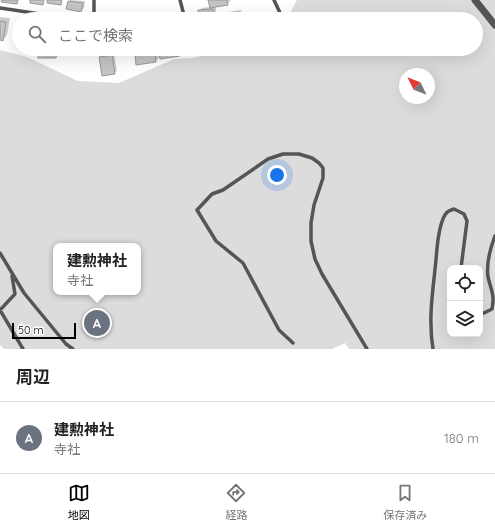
<!DOCTYPE html>
<html lang="ja">
<head>
<meta charset="utf-8">
<style>
	body { margin:0; font-family:Quicksand,"Noto Sans JP",sans-serif; background:#f6f6f6; color:#222 }
	.controls { position:absolute; right:12px; bottom:12px; display:grid; overflow:hidden; border-radius:8px; box-shadow:0 4px 16px #0002 }
	.controls button { width:36px; height:36px; display:grid; place-items:center; padding:0; border:0; border-bottom:1px solid #e0e0e0; background:#fff; color:#222; font:20px sans-serif }
	.compass { position:absolute; left:399px; top:68px; width:36px; height:36px; border-radius:50%; background:#fff; box-shadow:0 4px 16px #0002; rotate:312deg }
	.scale { position:absolute; left:12px; bottom:10px; width:64px; box-sizing:border-box; padding-left:4px; border:2px solid #000; border-top:0; font-size:11px; line-height:14px; white-space:nowrap; color:#000; -webkit-text-stroke:3px #fff; paint-order:stroke }
	.you { position:absolute; left:277px; top:175px; width:14px; height:14px; margin:-10px; border:3px solid #fff; border-radius:50%; background:#1a73e8; box-shadow:0 0 0 6px #1a73e833 }
	.badge { display:grid; place-items:center; width:26px; height:26px; border-radius:50%; background:#000; color:#fff; font-size:13px; font-weight:700 }
	.pin { position:absolute; translate:-50% -50%; border:2px solid #fff; box-shadow:0 1px 4px #0006 }
	.popup { position:absolute; left:53px; top:243px; width:88px; height:52px; box-sizing:border-box; display:grid; place-content:center; border-radius:8px; background:#fff; filter:drop-shadow(0 1px 3px #0005); font-size:13px; white-space:nowrap; color:#767676 }
	.popup b { font-size:15px; color:#222 }
	.popup::after { content:''; position:absolute; left:50%; top:100%; margin-left:-8px; border:8px solid transparent; border-top-color:#fff }
	.list { margin:0; padding:0; list-style:none }
	h2 { display:flex; justify-content:space-between; align-items:center; height:52px; margin:0; padding:0 16px; font-size:17px }
	h2 small { font-size:13px; font-weight:400; color:#767676 }
	.list li { display:grid; grid-template-columns:26px 1fr auto; gap:12px; align-items:center; box-sizing:border-box; height:72px; padding:0 16px; border-top:1px solid #e0e0e0 }
	.list b { display:block; font-size:15px; white-space:nowrap }
	.list p { margin:0; font-size:13px; white-space:nowrap; color:#767676 }
	.list em { font-size:13px; font-style:normal; color:#767676 }
	.icon { flex:none; width:22px; height:22px; fill:none; stroke:currentColor; stroke-width:2; stroke-linecap:round; stroke-linejoin:round }
	.map { position:relative; flex:none; width:495px; height:349px; overflow:hidden }
	.search { position:absolute; background:#fff; box-shadow:0 4px 16px #0002; left:12px; right:12px; top:12px; height:44px; display:flex; align-items:center; gap:10px; box-sizing:border-box; padding:0 14px; border-radius:22px; color:#767676; font-size:15px }
	.sheet { height:124px; background:#fff }
	nav { display:flex; justify-content:space-around; align-items:center; box-sizing:border-box; height:56px; border-top:1px solid #e0e0e0; background:#fff; font-size:11px; color:#767676 }
	nav a { display:grid; justify-items:center; gap:2px }
	nav .on { color:#000 }
	.map>svg:first-child { display:block }
	.green { fill:#dcdcdc; fill-rule:evenodd }
	.shadow { fill:#0003 }
	.building { fill:#c4c4c4; stroke:#999 }
	.lines { fill:none; stroke-linecap:round; stroke-linejoin:round }
	.lane { stroke:#555; stroke-width:3.5 }
	.street { stroke:#555; stroke-width:7 }
</style>
</head>
<body>
<div class="map">
<svg width="495" height="349" viewBox="0 0 495 349">
	<rect width="100%" height="100%" fill="#fff"/>
	<path class="green" d="M297,0h198v349h-146l-4,-6 -13,6h-328l-4,-4v-295l27,7 51,24 41,2 55,-24 19,-1 39,-9h244v-30h-189zM405,74h24v24h-24zM56,246h82v46h-82zM450,268h30v66h-30z"/>
	<path class="shadow" d="M70,0l15,1 -1,7 -3,3 -14,-2z
		M210,0h21l-4,4 -11,2v11l-2,2h-14l-1,-8 3,-3 9,-1z
		M241,10l1,9h-22l-1,-3 3,-3z
		M46,15l16,1v3h-20z
		M0,17l10,1 -3,17 -4,5 -3,-1z
		M23,18h14v1h-15z
		M40,49h21l-1,4 -4,4z
		M158,49l1,9 -3,3 -19,2 -1,-8 3,-3z
		M163,49h18l1,4 -3,2 -19,-3z
		M114,53l3,18 -3,2 -14,-15 3,-3z
		M101,314l6,6 -3,3h-13z"/>
	<path class="building" d="M2,0h16l-1,4 -16,-2z
		M30,0h14l-1,5 -13,-2z
		M47,0h15l-1,5 -14,-2z
		M208,0h19l1,5 -18,3z
		M68,1l15,2 -2,9 -15,-3z
		M213,9l1,10h-15l-1,-9z
		M238,12l1,7h-20l-1,-3z
		M0,21l6,1 -3,19 -3,-1z
		M39,49h18l-1,9h-18z
		M179,49l1,7 -20,3 -1,-7z
		M155,52l1,10 -20,3 -1,-10z
		M112,55l3,19 -13,2 -3,-19z
		M98,316l7,8 -8,7 -7,-8z"/>
	<g class="lines">
		<path class="lane" d="M180,0l5,19
			M274,0l7,15 -7,4
			M0,8l74,11
			M94,19v-19
			M96,49l3,3 52,-3
			M0,253l24,40 42,51 7,5
			M0,310l23,39
			M0,310l15,-16 -3,-18
			M480,313h4l8,-4c3,-14 -1,-19 -4,-32 -2,-14 2,-28 7,-41
			M293,343l-14,-13 -36,-67 -27,-22 -19,-31 15,-16 11,-4 45,-31 15,-5h16l13,4 7,5 4,5v10l-9,27 -3,18v18l4,18 7,15 45,75
			M433,349c-5,-30 0,-59 3,-89 1,-12 2,-34 9,-45 2,-4 5,-5 9,-6l10,5 3,7 -6,47"/>
		<path class="street" d="M475,0l20,25"/>
	</g>
</svg>
<div class="controls">
<button><svg class="icon" aria-label="locate" viewBox="0 0 24 24"><circle cx="12" cy="12" r="6"/><path d="M12 2v4M12 18v4M2 12h4M18 12h4"/></svg></button>
<button><svg class="icon" aria-label="layers" viewBox="0 0 24 24"><path d="M12 4l9 5-9 5-9-5zM3 14l9 5 9-5"/></svg></button>
</div>
<svg class="compass" viewBox="-18 -18 36 36"><path d="M0-13l5 13h-10z" fill="#e53935"/><path d="M0 13l5-13h-10z" fill="#767676"/></svg>
<div class="scale">50 m</div>
<div class="you"></div>
<div class="pin badge" style="left:97px;top:323px;background:#6b7280">A</div>
<div class="popup"><b>建勲神社</b>寺社</div>
<div class="search"><svg class="icon" aria-label="search" viewBox="0 0 24 24"><circle cx="10" cy="10" r="6"/><path d="M15 15l6 6"/></svg>ここで検索</div>
</div>
<section class="sheet">
<h2>周辺<small></small></h2>
<ul class="list">
<li><span class="badge" style="background:#6b7280">A</span><div><b>建勲神社</b><p>寺社</p></div><em>180 m</em></li>
</ul>
</section>
<nav>
<a class="on"><svg class="icon" aria-label="map" viewBox="0 0 24 24"><path d="M3 6l6-2 6 2 6-2v14l-6 2-6-2-6 2zM9 4v14M15 6v14"/></svg>地図</a>
<a><svg class="icon" aria-label="directions" viewBox="0 0 24 24"><path d="M12 3l9 9-9 9-9-9zM9 14v-3h6M13 9l2 2-2 2"/></svg>経路</a>
<a><svg class="icon" aria-label="saved" viewBox="0 0 24 24"><path d="M7 4h10v16l-5-4-5 4z"/></svg>保存済み</a>
</nav>
</body>
</html>
